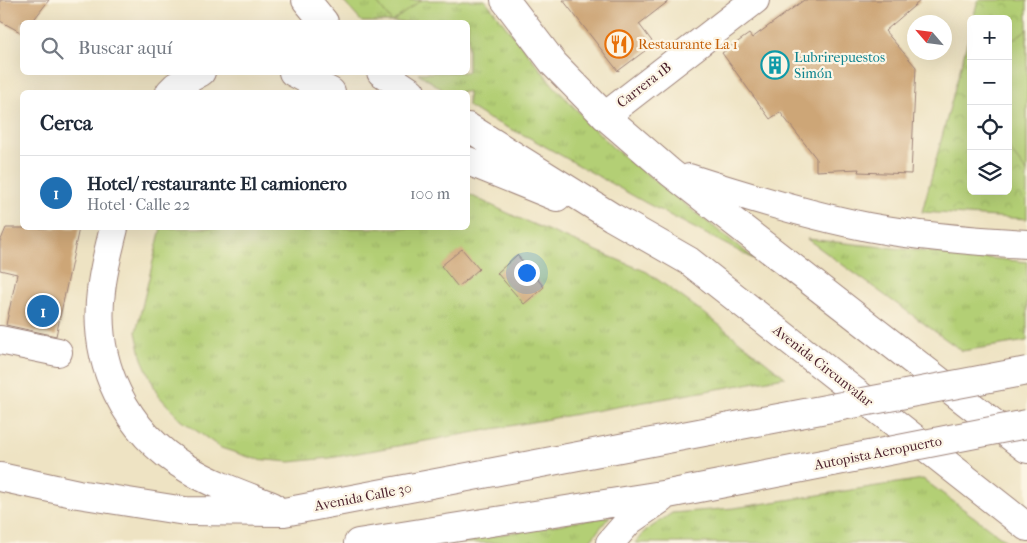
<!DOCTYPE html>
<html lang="es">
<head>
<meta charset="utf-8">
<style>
	body { margin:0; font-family:"IM FELL French Canon",serif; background:#f2f2f3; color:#1f2937 }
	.controls { position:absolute; right:15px; top:15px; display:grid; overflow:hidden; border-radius:8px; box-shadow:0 5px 20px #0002 }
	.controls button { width:45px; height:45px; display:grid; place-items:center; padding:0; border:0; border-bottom:1px solid #e0e1e3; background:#fff; color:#1f2937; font:25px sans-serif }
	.compass { position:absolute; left:907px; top:15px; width:45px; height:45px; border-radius:50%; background:#fff; box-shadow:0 5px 20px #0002; rotate:298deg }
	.you { position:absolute; left:526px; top:272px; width:18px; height:18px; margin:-12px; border:4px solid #fff; border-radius:50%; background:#1a73e8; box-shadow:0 0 0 8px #1a73e833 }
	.badge { display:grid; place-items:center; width:32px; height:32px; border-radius:50%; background:#1f6fb2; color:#fff; font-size:16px; font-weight:700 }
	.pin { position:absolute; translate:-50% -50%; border:2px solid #fff; box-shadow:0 1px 5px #0006 }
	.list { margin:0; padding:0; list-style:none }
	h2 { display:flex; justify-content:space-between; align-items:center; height:65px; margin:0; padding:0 20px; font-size:21px }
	h2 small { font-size:16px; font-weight:400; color:#747a83 }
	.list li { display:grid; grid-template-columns:32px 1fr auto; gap:15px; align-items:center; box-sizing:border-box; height:75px; padding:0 20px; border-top:1px solid #e0e1e3 }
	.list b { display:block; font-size:19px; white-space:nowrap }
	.list p { margin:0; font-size:16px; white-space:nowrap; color:#747a83 }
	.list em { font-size:16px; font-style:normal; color:#747a83 }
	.icon { flex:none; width:28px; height:28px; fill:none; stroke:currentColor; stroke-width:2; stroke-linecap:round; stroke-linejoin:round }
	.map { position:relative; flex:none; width:1027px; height:543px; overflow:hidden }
	.search { position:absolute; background:#fff; box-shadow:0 5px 20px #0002; left:20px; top:20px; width:450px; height:55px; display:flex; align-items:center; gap:12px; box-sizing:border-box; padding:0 18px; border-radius:8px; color:#747a83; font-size:19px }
	.panel { position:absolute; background:#fff; box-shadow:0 5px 20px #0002; left:20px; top:90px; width:450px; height:140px; border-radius:8px }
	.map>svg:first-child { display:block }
	.grass { fill:url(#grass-tufts); stroke:#7e7750 }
	.park { fill:url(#park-crowns); stroke:#7e7750 }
	.garden { fill:#b3cf75; stroke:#7e7750 }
	.building { fill:#cda677 }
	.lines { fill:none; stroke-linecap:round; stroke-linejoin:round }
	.street-casing { stroke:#9c8177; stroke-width:30 }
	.highway-casing { stroke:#9c8177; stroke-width:30 }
	.street { stroke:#fff; stroke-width:28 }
	.highway { stroke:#fff; stroke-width:28 }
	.highway-bridge-casing { stroke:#9c8177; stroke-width:30; stroke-linecap:butt }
	.highway-bridge { stroke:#fff; stroke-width:28 }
	.labels { text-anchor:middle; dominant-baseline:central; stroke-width:4.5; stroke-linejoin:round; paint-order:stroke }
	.food-label { font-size:14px; fill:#c56008; stroke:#fcf5e5; text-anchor:start }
	.culture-label { font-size:14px; fill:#0d838f; stroke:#fcf5e5; text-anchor:start }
	.street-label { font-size:14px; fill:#4a1f2b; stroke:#fcf5e5 }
</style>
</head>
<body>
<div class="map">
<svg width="1027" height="543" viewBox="0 0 1027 543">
	<defs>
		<pattern id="grass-tufts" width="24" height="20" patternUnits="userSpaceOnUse" patternTransform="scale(1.25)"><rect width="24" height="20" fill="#b3cf75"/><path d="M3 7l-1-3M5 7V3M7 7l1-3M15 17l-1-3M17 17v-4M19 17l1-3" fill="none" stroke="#9bb165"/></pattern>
		<pattern id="park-crowns" width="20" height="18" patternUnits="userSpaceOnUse" patternTransform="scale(1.25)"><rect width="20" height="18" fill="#b3cf75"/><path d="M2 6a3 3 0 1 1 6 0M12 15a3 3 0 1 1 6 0" fill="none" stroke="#9bb165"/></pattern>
	</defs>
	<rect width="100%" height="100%" fill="#fcf5e5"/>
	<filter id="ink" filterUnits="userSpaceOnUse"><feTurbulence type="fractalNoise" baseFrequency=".02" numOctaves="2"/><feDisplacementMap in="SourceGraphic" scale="10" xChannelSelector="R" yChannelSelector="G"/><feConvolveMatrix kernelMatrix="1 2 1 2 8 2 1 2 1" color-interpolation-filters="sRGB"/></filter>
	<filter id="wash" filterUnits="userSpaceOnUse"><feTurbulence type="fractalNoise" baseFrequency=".0096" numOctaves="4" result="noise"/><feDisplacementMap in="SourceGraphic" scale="20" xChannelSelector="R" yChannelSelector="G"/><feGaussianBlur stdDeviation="1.12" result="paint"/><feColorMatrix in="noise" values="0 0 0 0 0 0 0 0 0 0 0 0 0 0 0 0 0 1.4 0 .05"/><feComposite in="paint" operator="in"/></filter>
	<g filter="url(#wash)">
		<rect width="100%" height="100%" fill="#eee3c3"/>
		<path class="grass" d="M342,0h143l68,85 59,62 144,113 -110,-57 -116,-65 -43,-20 -19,-12v-14h-22l-28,-19 50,-1v-50h-106z
			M468,194l48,23 131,55 57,41 81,64 -455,81 -40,4 -35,-3 -34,-11 -40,-28 -23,-25 -16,-36 -6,-27 25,-104h307z
			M807,239l220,23v79l-65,10z
			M923,479l86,64h-374l9,-11 28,-19 62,-5z
			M610,516l-22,27h-140z"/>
		<path class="park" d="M978,0h49v219l-105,-7 49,-184v163h37v-172h-35z"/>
		<path class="garden" d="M375,0h46l-29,22z
			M1027,29v143l-19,-24v-104z"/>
		<g id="blocks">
			<path class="building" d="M0,0h49l-17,22h-10v11l-22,-12z
				M563,0h107l-31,24 15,20 -36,27z
				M804,0h117l-36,31 31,36 -5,107 -53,-2 1,-3 -43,2v-13l-36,-46 -10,7 -48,-66 27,-19 3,4z
				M6,228h73l-23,108 -50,-11 11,-51 -17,-4v-28z
				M462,249l17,20 -21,18 -17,-21z
				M517,255l27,32 -20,17 -27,-31z"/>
		</g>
	</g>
	<g filter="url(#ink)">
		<use href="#blocks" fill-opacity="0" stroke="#9c8177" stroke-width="1"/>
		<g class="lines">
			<g class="street-casing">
				<path id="street" d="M605,116l150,-116
					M0,340l58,12"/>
			</g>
			<g class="highway-casing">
				<path id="highway" d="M306,0l18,22
					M505,0l49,64 51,52 66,57 356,276
					M293,72l38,20
					M381,72l30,20
					M170,92l6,-6 25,-14
					M468,127l144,90 77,44 338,266
					M468,161l89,36
					M689,178c59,19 118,37 179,49 53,10 106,14 159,17
					M114,228c-5,21 -11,42 -13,63 -9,72 24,141 87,178 26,16 56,26 84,37
					M0,477l78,17 107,17 99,1 441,-84
					M358,543l310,-49 62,-12
					M610,543l19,-22 32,-22"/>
			</g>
			<use href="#street" class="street"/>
			<use href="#highway" class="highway"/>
			<g class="highway-bridge-casing">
				<path id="highway-bridge" d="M725,428l302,-57
					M730,482l297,-58"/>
			</g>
			<use href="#highway-bridge" class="highway-bridge"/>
		</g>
	</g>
	<defs>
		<g id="restaurant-ring" transform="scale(1.4375)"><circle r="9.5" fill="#fcf5e5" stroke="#e8710a" stroke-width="1.5"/><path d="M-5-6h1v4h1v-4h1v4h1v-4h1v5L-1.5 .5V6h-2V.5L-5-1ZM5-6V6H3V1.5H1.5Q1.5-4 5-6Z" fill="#e8710a"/></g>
		<g id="building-ring" transform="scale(1.4375)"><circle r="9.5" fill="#fcf5e5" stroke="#0f9aa8" stroke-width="1.5"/><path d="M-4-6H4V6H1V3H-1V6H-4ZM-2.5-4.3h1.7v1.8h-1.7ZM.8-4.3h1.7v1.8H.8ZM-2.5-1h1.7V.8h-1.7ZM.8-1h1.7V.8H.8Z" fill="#0f9aa8"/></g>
	</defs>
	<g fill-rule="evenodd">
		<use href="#restaurant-ring" x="619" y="44"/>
		<use href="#building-ring" x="775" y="65"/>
	</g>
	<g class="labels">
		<g class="food-label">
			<text x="638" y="44">Restaurante La 1</text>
		</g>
		<g class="culture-label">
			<text x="794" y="57">Lubrirepuestos<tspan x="794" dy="16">Simón</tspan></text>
		</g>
		<g class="street-label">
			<text transform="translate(644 85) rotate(-38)">Carrera 1B</text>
			<text transform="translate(823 366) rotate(38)">Avenida Circunvalar</text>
			<text transform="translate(878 453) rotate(-11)">Autopista Aeropuerto</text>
			<text transform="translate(363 497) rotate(-11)">Avenida Calle 30</text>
		</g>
	</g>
</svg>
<div class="controls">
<button>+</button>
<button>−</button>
<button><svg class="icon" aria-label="locate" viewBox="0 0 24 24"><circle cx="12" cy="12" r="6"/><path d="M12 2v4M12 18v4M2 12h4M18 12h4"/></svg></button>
<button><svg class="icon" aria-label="layers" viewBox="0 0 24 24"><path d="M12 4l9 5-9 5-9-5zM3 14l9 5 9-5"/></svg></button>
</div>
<svg class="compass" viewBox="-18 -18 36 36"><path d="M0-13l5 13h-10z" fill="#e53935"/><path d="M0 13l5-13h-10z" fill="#747a83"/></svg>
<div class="you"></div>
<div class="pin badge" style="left:43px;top:311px">1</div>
<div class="search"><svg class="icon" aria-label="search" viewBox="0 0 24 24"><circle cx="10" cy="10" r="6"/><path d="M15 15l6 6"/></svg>Buscar aquí</div>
<section class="panel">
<h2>Cerca<small></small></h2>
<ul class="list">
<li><span class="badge">1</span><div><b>Hotel/ restaurante El camionero</b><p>Hotel · Calle 22</p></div><em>100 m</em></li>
</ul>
</section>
</div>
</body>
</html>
